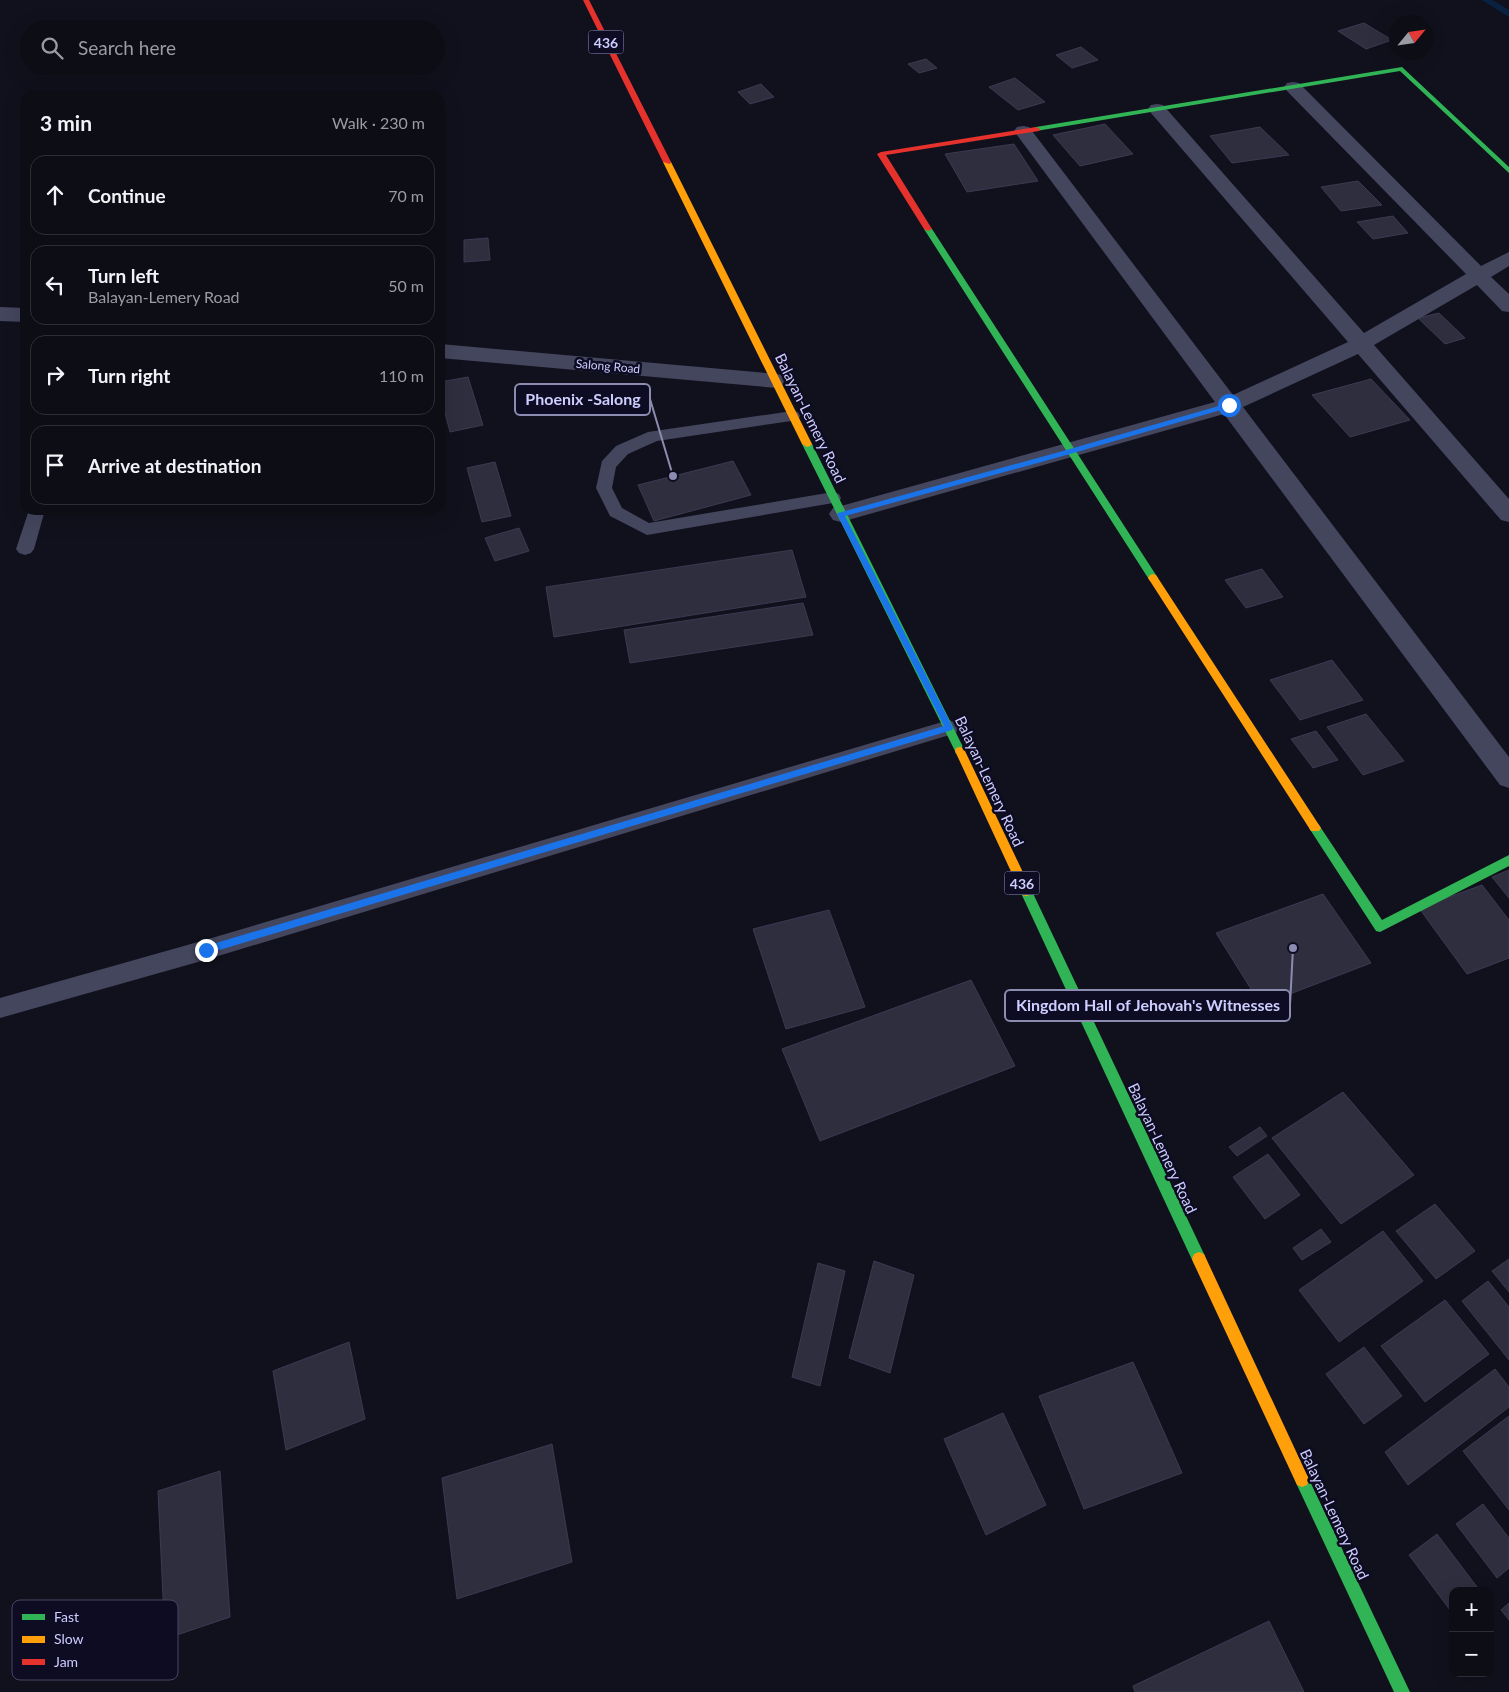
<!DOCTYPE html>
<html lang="en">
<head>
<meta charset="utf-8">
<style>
	body { margin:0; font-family:Lato,sans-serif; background:#1b1b23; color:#f1f3f6 }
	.controls { position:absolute; right:15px; bottom:15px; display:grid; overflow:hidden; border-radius:10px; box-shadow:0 5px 20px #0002 }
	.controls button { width:45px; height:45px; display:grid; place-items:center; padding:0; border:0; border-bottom:1px solid #2d2d35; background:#0d0d16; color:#f1f3f6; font:25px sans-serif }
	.compass { position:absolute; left:1389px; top:15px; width:45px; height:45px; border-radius:50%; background:#0d0d16; box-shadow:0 5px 20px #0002; rotate:61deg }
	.stop { position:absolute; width:15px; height:15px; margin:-11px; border:4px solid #1a73e8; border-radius:50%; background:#fff }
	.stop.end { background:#1a73e8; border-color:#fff; box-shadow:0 1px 5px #0008 }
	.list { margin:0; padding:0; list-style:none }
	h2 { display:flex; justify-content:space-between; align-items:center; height:65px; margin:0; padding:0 20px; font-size:21px }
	h2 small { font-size:16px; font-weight:400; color:#9a9ca1 }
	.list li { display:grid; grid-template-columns:32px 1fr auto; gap:15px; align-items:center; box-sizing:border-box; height:80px; margin:0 10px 10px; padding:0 10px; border:1px solid #2d2d35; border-radius:15px }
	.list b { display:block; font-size:19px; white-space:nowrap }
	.list p { margin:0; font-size:16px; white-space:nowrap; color:#9a9ca1 }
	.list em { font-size:16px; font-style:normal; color:#9a9ca1 }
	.icon { flex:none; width:28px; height:28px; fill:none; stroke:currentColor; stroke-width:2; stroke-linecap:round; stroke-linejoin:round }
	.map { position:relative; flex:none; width:1509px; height:1692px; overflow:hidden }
	.search { position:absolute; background:#0d0d16; box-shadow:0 5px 20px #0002; left:20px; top:20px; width:425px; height:55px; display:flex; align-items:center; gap:12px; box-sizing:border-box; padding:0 18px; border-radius:28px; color:#9a9ca1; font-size:19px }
	.panel { position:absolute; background:#0d0d16; box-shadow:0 5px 20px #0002; left:20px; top:90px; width:425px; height:425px; border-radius:15px }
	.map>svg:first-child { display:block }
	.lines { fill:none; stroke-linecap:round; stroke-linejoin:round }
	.stream { fill:#092241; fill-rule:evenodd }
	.building { fill:#2f2e3f; stroke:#3c3a52 }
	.lane { fill:#44465e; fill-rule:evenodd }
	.street { fill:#44465e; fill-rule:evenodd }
	.fast { fill:#30b455; fill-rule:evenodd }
	.slow { fill:#ff9f0a; fill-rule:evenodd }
	.jam { fill:#e5322d; fill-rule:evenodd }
	.route { fill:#1a73e8 }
	.labels { text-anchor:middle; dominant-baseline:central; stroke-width:5; stroke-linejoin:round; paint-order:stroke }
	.far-street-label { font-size:12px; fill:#cecdff; stroke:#0d0c22 }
	.shield { fill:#0d0c22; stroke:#9493bd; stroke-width:1 }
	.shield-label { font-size:14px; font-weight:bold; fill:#cecdff }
	.street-label { font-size:15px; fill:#cecdff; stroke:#0d0c22 }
	.key { fill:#0d0c22; stroke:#474664; stroke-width:1 }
	.key-label { font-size:14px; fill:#cecdff }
	.leader { fill:none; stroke:#8c8bb0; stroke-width:2 }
	.callout-dot { fill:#8c8bb0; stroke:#0d0c22; stroke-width:2 }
	.callout { fill:#0d0c22; stroke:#8c8bb0; stroke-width:2 }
	.callout-label { font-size:16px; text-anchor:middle; font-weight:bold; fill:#cecdff }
</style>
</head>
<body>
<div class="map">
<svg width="1509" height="1692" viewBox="0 0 1509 1692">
	<rect width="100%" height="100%" fill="#11111d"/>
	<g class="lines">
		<path class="stream" d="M1482,0h10l17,10v7z"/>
	</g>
	<path class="building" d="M1364,23l28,17 -26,9 -28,-18z
		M1081,47l17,13 -26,8 -16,-13z
		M926,59l11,9 -18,5 -11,-9z
		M1015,78l30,24 -27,8 -29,-23z
		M761,84l13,13 -24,7 -12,-12z
		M1105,124l28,30 -53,12 -27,-31z
		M1260,127l29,28 -57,8 -22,-27z
		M1014,144l24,37 -71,11 -22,-38z
		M1358,181l24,24 -41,6 -20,-24z
		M1393,216l15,17 -35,6 -16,-17z
		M488,238l2,22 -26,2v-22z
		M1439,313l26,25 -20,6 -27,-26z
		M468,377l15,48 -33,7 -10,-38v-12z
		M1371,379l39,41 -60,17 -38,-42z
		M733,461l18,34 -97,26 -16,-36z
		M495,462l16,54 -29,6 -15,-54z
		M519,528l10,23 -34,10 -10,-23z
		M792,550l14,47 -252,40 -8,-50z
		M1262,569l21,28 -37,11 -21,-28z
		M803,603l10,32 -183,28 -6,-33z
		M1332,660l31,40 -63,20 -30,-40z
		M1366,714l38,47 -41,14 -36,-48z
		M1316,731l22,29 -25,8 -22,-29z
		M1509,870v28l-17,-21z
		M1482,885l27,35v38l-42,16 -48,-66z
		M1323,894l48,69 -110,42 -45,-72z
		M829,910l36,97 -79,22 -33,-100z
		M971,980l44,86 -195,75 -38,-92z
		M1343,1092l71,83 -73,49 -69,-86z
		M1260,1127l7,9 -30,20 -8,-9z
		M1268,1154l32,41 -35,24 -32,-42z
		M1435,1204l40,47 -39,28 -40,-48z
		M1321,1229l10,13 -29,18 -9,-12z
		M1383,1231l40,50 -84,61 -40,-52z
		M1509,1259v33l-17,-21z
		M874,1261l40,14 -24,98 -41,-15z
		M818,1263l27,8 -25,115 -28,-9z
		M1488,1281l21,26v53l-47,-59z
		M1445,1300l44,54 -64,48 -44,-56z
		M349,1342l16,77 -79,31 -13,-79z
		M1364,1347l38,49 -38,28 -38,-50z
		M1133,1362l49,111 -98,36 -45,-113z
		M1495,1369l14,18v20l-101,78 -23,-33z
		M1003,1413l43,92 -60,30 -42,-96z
		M1509,1416v94l-46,-59z
		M552,1444l20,118 -115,37 -15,-121z
		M220,1471l10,146 -65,22 -7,-148z
		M1483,1504l26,34v30l-12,10 -41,-54z
		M1437,1534l43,57h-27v23l-44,-59z
		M1509,1603v17l-8,-10z
		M1269,1621l35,71h-169l-2,-6z"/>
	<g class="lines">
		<path class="lane" d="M792,411l6,1 2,4 -2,4 -141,21 -29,13 -12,13 -4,21 10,20 27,15 184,-31 6,2 2,4 -2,4 -192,33 -37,-19 -14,-28 6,-27 14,-15 32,-14z
			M29,510h16l-11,39 -3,4 -6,2 -6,-2 -3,-4z
			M949,720l7,3 2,5 -2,5 -751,227 -205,58v-20l205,-58z"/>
		<path class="street" d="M1293,82l6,1 182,183 28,-14v14l-18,11 18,17v18l-7,-1 -25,-26 -103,60 135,154v23l-8,-2 -143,-166 -115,53 266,350v31l-9,-3 -276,-371 -383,108 -8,-2 -4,-6 4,-6 8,-2 374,-104 -198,-267 -3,-4 3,-4 6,-1 6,1 204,268 115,-53 -197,-229 -3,-4 3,-4 6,-1 6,1 201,228 102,-59 -179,-183 -3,-4 3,-4z
			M0,307l25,1v14l-25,-1z
			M440,344l337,30 8,2 3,5 -3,5 -8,2 -337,-30z"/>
		<path class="fast" d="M1402,67l107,100v6l-109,-102 -364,60 -4,-2 4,-2z
			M925,227l7,2 224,346 2,3 -2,3h-6l-226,-352z
			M807,441l5,3 153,307 -1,3h-8l-1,-3 -153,-307z
			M1315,823l4,2 63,95 127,-65v11l-129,66 -4,-1 -65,-100 -2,-3 2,-3z
			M1026,886l4,1 174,367 2,5 -2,5 -5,2 -5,-2 -174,-373 2,-4z
			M1302,1473l5,2 103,217h-16l-97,-207 -2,-5 2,-5z"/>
		<path class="slow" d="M664,160l7,2 141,282 -2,2 -3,1 -5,-3 -139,-282z
			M1153,574l3,1 163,250 2,3 -2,3h-8l-161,-250 -2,-3 2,-3z
			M960,747l4,1 1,3 65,136 2,4 -2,4 -4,1 -4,-1 -67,-144 1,-3z
			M1199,1252l5,2 103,221 2,5 -2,5 -5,2 -5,-2 -103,-221 -2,-5 2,-5z"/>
		<path class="jam" d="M583,0h6l82,162 -1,2 -7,-2z
			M1036,127l4,2 -1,2 -153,24 46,74 -4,2 -4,-2 -47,-75 4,-2z"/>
	</g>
	<path class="route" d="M1229,403l3,2 -1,2 -161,47 -225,62 108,212 -1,2 -746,224 -4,-1v-5l4,-2 738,-220 -107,-212 1,-1 232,-64z"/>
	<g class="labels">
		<g class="far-street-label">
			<text transform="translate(608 366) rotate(5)">Salong Road</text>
		</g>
		<g class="shield">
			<rect x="588.5" y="30.5" width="35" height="23" rx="4"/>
			<rect x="1004.5" y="871.5" width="35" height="23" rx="4"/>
		</g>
		<g class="shield-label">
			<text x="606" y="42">436</text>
			<text x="1022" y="883">436</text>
		</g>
		<g class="street-label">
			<text transform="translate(811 418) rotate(64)">Balayan-Lemery Road</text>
			<text transform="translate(990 781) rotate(65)">Balayan-Lemery Road</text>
			<text transform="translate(1163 1148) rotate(65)">Balayan-Lemery Road</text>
			<text transform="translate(1335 1514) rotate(65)">Balayan-Lemery Road</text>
		</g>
	</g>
	<rect x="12" y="1600" width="166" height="80" rx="8" class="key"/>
	<rect x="22" y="1614" width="23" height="6" fill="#30b455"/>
	<rect x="22" y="1636" width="23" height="7" fill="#ff9f0a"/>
	<rect x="22" y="1659" width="23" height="6" fill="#e5322d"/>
	<g class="key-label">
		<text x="54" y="1622">Fast</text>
		<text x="54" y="1644">Slow</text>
		<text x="54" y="1667">Jam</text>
	</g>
	<path class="leader" d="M673 476L650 399M1293 948L1290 1005"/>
	<g class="callout-dot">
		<circle cx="673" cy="476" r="5"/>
		<circle cx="1293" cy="948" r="5"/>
	</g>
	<g class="callout">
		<rect x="515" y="384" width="135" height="31" rx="5"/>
		<rect x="1005" y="990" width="285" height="31" rx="5"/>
	</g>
	<g class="callout-label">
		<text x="583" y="405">Phoenix -Salong</text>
		<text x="1148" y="1011">Kingdom Hall of Jehovah's Witnesses</text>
	</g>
</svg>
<div class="controls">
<button>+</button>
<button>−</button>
</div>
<svg class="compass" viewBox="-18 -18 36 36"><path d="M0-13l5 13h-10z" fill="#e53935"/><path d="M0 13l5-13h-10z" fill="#9a9ca1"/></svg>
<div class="stop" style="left:1229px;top:405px"></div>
<div class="stop end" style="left:206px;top:950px"></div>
<div class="search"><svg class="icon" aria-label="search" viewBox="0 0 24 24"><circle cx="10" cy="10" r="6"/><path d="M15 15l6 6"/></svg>Search here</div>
<section class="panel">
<h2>3 min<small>Walk · 230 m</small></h2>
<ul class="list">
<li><svg class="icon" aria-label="ahead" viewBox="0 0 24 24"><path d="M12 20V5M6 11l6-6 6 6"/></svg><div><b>Continue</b></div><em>70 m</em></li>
<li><svg class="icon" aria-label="left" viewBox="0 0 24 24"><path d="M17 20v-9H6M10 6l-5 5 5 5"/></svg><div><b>Turn left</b><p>Balayan-Lemery Road</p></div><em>50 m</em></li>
<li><svg class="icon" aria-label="right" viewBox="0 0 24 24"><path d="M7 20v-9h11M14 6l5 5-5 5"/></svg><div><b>Turn right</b></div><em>110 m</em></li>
<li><svg class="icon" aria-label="arrive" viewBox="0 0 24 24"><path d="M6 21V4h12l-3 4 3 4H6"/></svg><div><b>Arrive at destination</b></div></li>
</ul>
</section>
</div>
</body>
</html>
